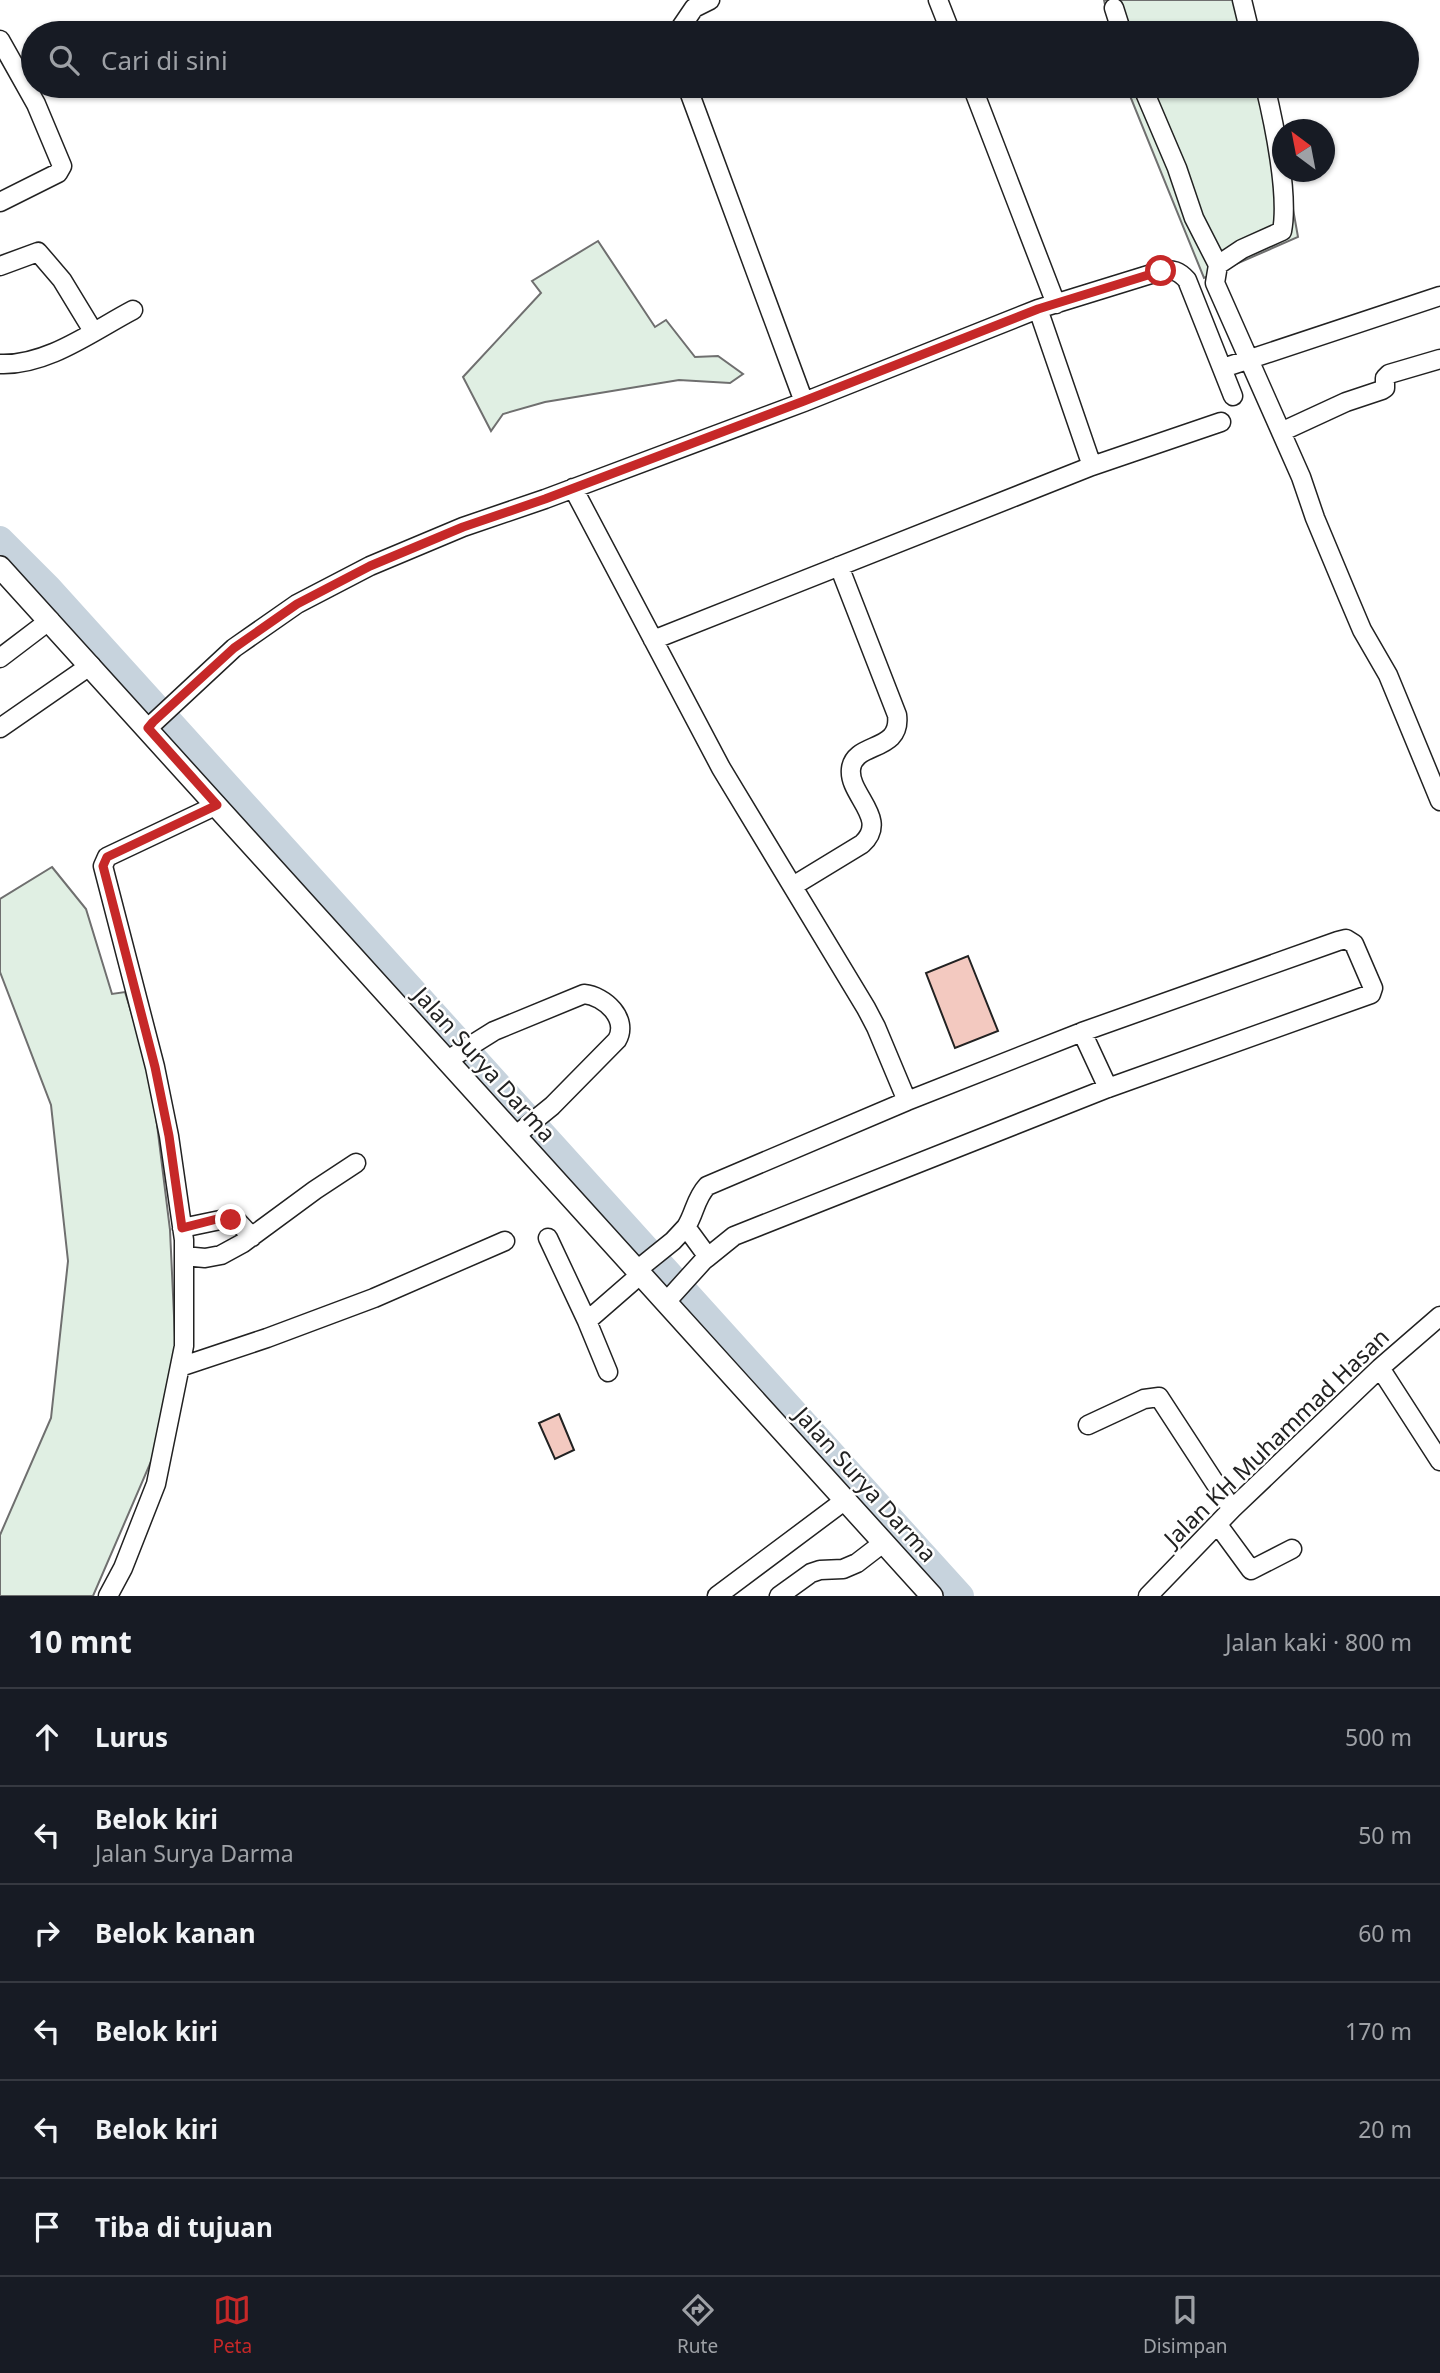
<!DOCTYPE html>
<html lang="id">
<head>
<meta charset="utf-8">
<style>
	body { margin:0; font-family:"Noto Sans",sans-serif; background:#242831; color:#f1f3f6 }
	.compass { position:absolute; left:1272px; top:119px; width:63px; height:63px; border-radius:50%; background:#171b24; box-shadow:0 2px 5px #0004; rotate:328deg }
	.stop { position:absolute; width:21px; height:21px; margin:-16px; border:5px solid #c62828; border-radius:50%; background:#fff }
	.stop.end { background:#c62828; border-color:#fff; box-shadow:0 2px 7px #0008 }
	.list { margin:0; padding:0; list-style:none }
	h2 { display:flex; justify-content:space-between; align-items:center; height:91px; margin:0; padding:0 28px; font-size:30px }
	h2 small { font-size:23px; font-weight:400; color:#9ea1a6 }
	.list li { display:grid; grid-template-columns:46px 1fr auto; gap:21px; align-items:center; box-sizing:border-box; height:98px; padding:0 28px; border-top:2px solid #363941 }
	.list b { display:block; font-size:26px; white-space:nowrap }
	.list p { margin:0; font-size:23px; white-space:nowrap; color:#9ea1a6 }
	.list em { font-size:23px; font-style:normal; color:#9ea1a6 }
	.icon { flex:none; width:38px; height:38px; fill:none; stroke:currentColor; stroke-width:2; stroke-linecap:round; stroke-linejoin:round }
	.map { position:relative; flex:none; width:1440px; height:1596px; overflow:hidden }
	.search { position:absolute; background:#171b24; box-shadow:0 2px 5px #0004; left:21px; right:21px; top:21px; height:77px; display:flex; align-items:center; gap:18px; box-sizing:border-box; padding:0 24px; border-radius:38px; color:#9ea1a6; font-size:26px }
	.sheet { height:679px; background:#171b24 }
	nav { display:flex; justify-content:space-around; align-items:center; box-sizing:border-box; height:98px; border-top:2px solid #363941; background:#171b24; font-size:19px; color:#9ea1a6 }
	nav a { display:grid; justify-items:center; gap:4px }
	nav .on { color:#c62828 }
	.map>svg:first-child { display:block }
	.green { fill:#e0efe3; stroke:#6f6f6f; stroke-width:2 }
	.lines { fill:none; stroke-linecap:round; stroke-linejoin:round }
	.river { stroke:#c7d3dd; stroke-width:26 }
	.building { fill:#f3c9c0; stroke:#222; stroke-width:2 }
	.minor-casing { stroke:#222; stroke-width:21 }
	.major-casing { stroke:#222; stroke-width:24 }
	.minor { stroke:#fff; stroke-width:18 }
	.major { stroke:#fff; stroke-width:21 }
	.route { stroke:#c62828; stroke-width:9 }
	.labels { text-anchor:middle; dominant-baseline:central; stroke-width:5; stroke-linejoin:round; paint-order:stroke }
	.street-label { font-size:23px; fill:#222; stroke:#fff }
</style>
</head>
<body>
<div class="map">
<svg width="1440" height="1596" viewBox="0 0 1440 1596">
	<rect width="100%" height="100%" fill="#fff"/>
	<path class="green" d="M1104,0h144l9,33h-146z
		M1126,86h145l27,151 -94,41z
		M598,241l57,86 11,-7 29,37 23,-1 25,18 -13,9 -51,-3 -134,22 -42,12 -12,17 -28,-54 78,-84 -9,-12z
		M52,867l34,42 26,85 13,-2 26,84 19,154 6,129 -14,77 -69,160h-93v-61l51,-117 17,-157 -17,-156 -51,-133v-73z"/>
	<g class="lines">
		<path class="river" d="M0,539l49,49 912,1008"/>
	</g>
	<path class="building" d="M968,956l30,75 -43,17 -29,-75z
		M559,1414l15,36 -19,9 -16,-36z"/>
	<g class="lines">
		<g class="minor-casing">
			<path id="minor" d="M938,0l13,33
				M1242,0l8,33
				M1114,8l8,25
				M677,33l17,-25 16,-8
				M0,40l36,64 26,62 -4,7 -58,29
				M687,86l117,316
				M972,86l84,218
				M1142,86l35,82 17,50 24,47
				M1265,86c9,37 24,109 17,145l-40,18 -24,16 -3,18 86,194 14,41 33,79 14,33 26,45 52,126
				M0,266l38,-14 24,28 31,51
				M1038,309l54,157
				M0,364c47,2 93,-33 133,-54
				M1223,368l217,-72
				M1281,432l65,-30 36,-12 3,-2v-10l4,-4 51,-15
				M573,488l148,280 145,240 10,19 31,74
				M653,640l439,-174 129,-44
				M0,658l50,-38
				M0,728l91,-63
				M148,728l86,-80 63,-44 73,-38 93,-39 82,-28 259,-97 234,-93 123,-38c12,-2 18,0 26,9l46,116
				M793,886l69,-42c28,-25 -14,-49 -11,-75 3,-28 51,-16 46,-54l-58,-149
				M1082,1032l26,56
				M446,1061l48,-30 90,-37c21,2 45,25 33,46l-65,66 -37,30
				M182,1228l43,-9 13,3 14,15
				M548,1238l39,83 54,-47
				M184,1256l21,2 16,-3 22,-12 72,-53 41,-27
				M637,1270l36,-29 13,-14
				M666,1302l38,-42 4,-3 26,-21 374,-148 263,-94 2,-6 -19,-44 -8,-5 -8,2 -256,91 -175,69 -200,85c-12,13 -12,27 -21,41l22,30
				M587,1321l21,51
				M180,1367l87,-29 107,-40 131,-57
				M1380,1368l60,93
				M1088,1425l56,-26 15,-2 73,112
				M1218,1525l33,45 41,-21
				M108,1596l15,-28 33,-84 28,-138v-106l-15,-104 -14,-69 -52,-201 4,-9 110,-52
				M717,1596l127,-95
				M779,1596l32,-23 9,-3 23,-1 14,-6 26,-20
				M1148,1596l84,-87 148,-141 60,-52"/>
		</g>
		<g class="major-casing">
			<path id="major" d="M0,567l932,1029"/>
		</g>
		<use href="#minor" class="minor"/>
		<use href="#major" class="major"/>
	</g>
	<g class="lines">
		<path class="route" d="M231,1220l-14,-1 -35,9 -13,-92 -14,-69 -52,-201 4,-9 110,-52 -69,-77 5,-6 81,-74 63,-44 73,-38 93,-39 82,-28 259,-98 234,-92 123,-38"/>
	</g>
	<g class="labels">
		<g class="street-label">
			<text transform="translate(485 1064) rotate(48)">Jalan Surya Darma</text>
			<text transform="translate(1276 1437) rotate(-44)">Jalan KH Muhammad Hasan</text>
			<text transform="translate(866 1484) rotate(48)">Jalan Surya Darma</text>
		</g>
	</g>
</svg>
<svg class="compass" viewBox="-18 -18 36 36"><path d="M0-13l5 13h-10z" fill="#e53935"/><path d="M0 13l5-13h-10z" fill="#9ea1a6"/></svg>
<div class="stop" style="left:1161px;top:271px"></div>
<div class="stop end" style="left:231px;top:1220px"></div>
<div class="search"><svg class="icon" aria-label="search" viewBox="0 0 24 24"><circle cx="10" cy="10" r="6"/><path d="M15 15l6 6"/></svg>Cari di sini</div>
</div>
<section class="sheet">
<h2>10 mnt<small>Jalan kaki · 800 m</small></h2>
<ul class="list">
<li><svg class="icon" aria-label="ahead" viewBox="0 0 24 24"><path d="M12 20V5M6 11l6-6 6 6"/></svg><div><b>Lurus</b></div><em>500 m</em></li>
<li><svg class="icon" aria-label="left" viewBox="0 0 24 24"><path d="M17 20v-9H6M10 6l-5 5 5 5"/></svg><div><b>Belok kiri</b><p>Jalan Surya Darma</p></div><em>50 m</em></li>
<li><svg class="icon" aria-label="right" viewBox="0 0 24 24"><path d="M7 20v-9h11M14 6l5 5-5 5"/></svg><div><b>Belok kanan</b></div><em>60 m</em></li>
<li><svg class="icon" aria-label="left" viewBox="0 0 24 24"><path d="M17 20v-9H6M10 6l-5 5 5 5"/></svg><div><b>Belok kiri</b></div><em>170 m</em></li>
<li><svg class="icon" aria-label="left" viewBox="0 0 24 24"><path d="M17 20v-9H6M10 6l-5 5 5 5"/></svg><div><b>Belok kiri</b></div><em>20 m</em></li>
<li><svg class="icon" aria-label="arrive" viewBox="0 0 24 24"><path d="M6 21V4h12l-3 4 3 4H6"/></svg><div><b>Tiba di tujuan</b></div></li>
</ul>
</section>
<nav>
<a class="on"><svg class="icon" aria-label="map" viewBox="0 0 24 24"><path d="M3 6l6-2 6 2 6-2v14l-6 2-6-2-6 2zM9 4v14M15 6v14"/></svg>Peta</a>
<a><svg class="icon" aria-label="directions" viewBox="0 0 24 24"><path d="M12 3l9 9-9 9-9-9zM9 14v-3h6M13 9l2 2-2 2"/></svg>Rute</a>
<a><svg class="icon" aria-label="saved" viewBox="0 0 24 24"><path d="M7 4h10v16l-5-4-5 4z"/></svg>Disimpan</a>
</nav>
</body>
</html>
